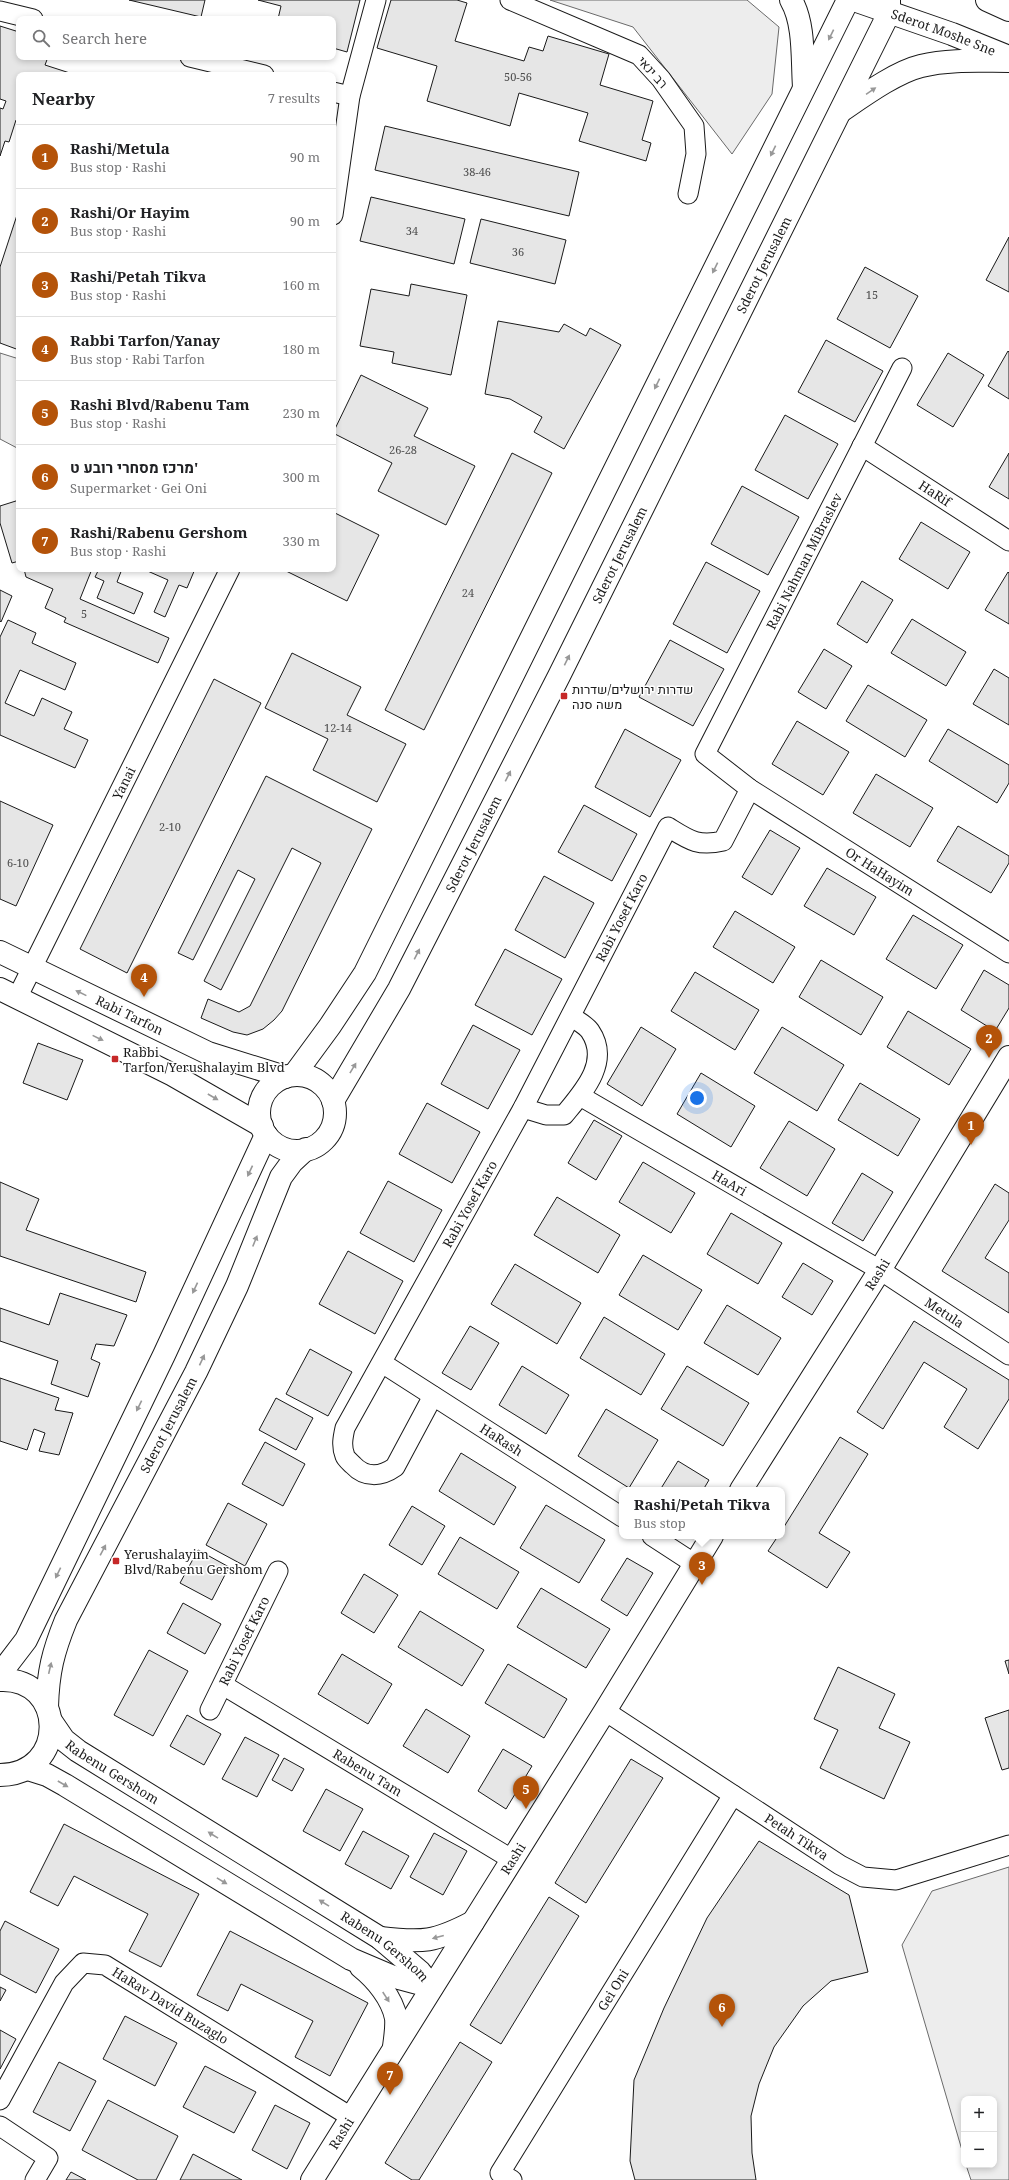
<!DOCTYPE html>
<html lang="en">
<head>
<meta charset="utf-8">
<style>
	body { margin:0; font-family:"Noto Serif",Heebo,serif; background:#f6f6f6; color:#202124 }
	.controls { position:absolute; right:12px; bottom:12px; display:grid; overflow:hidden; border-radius:8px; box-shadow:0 2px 6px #0003 }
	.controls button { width:36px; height:36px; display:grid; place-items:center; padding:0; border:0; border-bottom:1px solid #e0e0e0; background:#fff; color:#202124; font:20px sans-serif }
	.you { position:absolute; left:697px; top:1098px; width:14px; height:14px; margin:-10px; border:3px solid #fff; border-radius:50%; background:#1a73e8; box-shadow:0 0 0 6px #1a73e833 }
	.badge { display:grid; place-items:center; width:26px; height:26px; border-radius:50%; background:#b45309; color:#fff; font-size:13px; font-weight:700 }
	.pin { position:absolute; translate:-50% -33px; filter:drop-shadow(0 1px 2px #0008) }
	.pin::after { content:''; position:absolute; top:21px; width:14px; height:12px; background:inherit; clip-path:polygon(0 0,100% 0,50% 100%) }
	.popup { position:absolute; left:619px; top:1487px; width:166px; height:52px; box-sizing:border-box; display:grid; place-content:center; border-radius:8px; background:#fff; filter:drop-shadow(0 1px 3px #0005); font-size:13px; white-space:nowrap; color:#757577 }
	.popup b { font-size:15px; color:#202124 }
	.popup::after { content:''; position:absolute; left:50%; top:100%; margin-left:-8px; border:8px solid transparent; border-top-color:#fff }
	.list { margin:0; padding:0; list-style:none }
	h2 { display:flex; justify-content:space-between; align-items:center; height:52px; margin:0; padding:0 16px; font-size:17px }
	h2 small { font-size:13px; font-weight:400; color:#757577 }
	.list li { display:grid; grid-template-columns:26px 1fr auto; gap:12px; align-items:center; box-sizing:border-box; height:64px; padding:0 16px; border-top:1px solid #e0e0e0 }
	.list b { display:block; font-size:15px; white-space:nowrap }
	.list p { margin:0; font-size:13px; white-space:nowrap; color:#757577 }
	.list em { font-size:13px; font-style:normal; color:#757577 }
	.icon { flex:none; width:22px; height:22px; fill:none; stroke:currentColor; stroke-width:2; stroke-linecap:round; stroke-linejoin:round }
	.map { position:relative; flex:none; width:1009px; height:2180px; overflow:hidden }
	.search { position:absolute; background:#fff; box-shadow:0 2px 6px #0003; left:16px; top:16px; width:320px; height:44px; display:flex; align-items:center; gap:10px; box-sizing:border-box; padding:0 14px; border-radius:8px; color:#757577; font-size:15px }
	.panel { position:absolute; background:#fff; box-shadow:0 2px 6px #0003; left:16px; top:72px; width:320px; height:500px; border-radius:8px }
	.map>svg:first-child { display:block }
	.green { fill:#ededed; stroke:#6a6a6a }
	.building { fill:#e6e6e6; stroke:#1a1a1a }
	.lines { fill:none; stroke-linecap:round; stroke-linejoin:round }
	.street-casing { stroke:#1a1a1a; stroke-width:21 }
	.secondary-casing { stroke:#1a1a1a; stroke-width:24 }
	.street { stroke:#fff; stroke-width:19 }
	.secondary { stroke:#fff; stroke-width:22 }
	.oneway { fill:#989898 }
	.poi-dot { fill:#c62828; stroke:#fff; stroke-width:1.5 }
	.labels { text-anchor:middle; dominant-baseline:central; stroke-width:3; stroke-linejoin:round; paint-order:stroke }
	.number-label { font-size:11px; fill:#4d4d4d }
	.street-label { font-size:13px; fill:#1a1a1a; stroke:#fff }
	.poi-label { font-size:13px; fill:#1a1a1a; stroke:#fff; text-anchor:start }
</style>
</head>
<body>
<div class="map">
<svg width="1009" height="2180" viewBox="0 0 1009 2180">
	<rect width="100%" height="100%" fill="#fff"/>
	<path class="green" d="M550,0h197l32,27 -7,67 -40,60 -99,-127z
		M0,353l19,6v90l-19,-10z
		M1009,1867v313h-38l-5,-15h28v-66h-30v58l-62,-212 30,-54z"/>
	<path class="building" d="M129,0h76l-4,17z
		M258,0h102l-13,52 -14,-4v-29h-55l3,-13z
		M391,0h66l10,3 -12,38 69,20 5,-14 14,4 5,-15 61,18 -9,31 53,16 -11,39 9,3 -5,18 -67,-20 9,-28 -69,-20 -9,33 -83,-25 10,-35 -60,-18z
		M0,26l19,6v25h29l-3,8 31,10h-57v46l-3,-1 -7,22 -4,-1 -5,15v-48l3,1 3,-8 -6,-2z
		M385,126l194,46 -10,44 -194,-46z
		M371,197l94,22 -11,45 -94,-23z
		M19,209v141l-19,-7v-76z
		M481,219l85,21 -11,44 -85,-21z
		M1009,237v55l-23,-12z
		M865,267l53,29 -28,52 -53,-29z
		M411,284l56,11 -16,80 -59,-12 2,-11 -34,-6 11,-57 38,7z
		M498,321l61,11 5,-8 22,12 4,-8 31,17 -57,104 -30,-17 8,-15 -32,-18 -25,-5z
		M826,340l57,31 -28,51 -57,-30z
		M1008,351l1,1v47l-21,-13z
		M948,353l36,22 -31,52 -36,-22z
		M361,375l67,33 -14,28 61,30 -29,59 -68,-34 14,-28 -59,-30z
		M785,415l53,29 -30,55 -53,-29z
		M512,453l40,20 -128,257 -39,-20z
		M1009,453v46l-20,-12z
		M742,486l57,31 -31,58 -57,-31z
		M19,500v61l-7,2 -12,-40v-17z
		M333,512l46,23 -32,66 -65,-32h51z
		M921,522l49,30 -22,37 -49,-30z
		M706,562l54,29 -33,62 -54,-29z
		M24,569h68l-12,30 89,39 -11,25 -94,-41 2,-4 -21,-10 8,-19 -27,-12z
		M99,569h23l-5,13 26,11 -9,21 -37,-16 7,-17 -9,-4z
		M143,569h52l-8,19 -8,-3 -14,32 -11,-5 14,-32z
		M1008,572l1,1v51l-24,-14z
		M862,581l31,19 -26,43 -30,-19z
		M0,590l12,6 -11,26 -1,-1z
		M912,619l54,33 -20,34 -55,-33z
		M8,620l28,13 -4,10 44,20 -11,27 -45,-20 -15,33 29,13 8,-18 30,14 -8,17 24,11 -13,28 -75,-33v-98z
		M670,640l54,29 -31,57 -54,-29z
		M824,649l28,17 -26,43 -28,-17z
		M292,653l69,34 -14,28 59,29 -29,58 -64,-32 15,-31 -63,-31z
		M994,669l15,9v47l-36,-21z
		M214,679l47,24 -134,270 -47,-24z
		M868,685l59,35 -22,37 -59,-36z
		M797,721l52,31 -26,43 -51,-31z
		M625,729l56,31 -31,57 -55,-30z
		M948,729l61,36v18l-12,20 -68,-42z
		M876,774l57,34 -23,39 -57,-34z
		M266,776l106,53 -90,182 -8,9 -11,9 -16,6 -14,-3 -32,-14 7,-19 31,13 11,-6 71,-143 -29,-15 -71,142 -17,-9 51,-102 -17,-9 -45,90 -15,-7z
		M0,801l53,24 -37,81 -16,-7z
		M584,805l53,29 -25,47 -54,-29z
		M958,826l51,30v7l-18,30 -54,-32z
		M770,830l30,18 -28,47 -30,-18z
		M827,868l49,29 -22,38 -50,-29z
		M544,876l50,27 -29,55 -50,-28z
		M735,911l60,36 -22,36 -60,-36z
		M913,915l50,30 -27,44 -50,-30z
		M505,949l57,30 -30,56 -57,-30z
		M821,960l62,37 -22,38 -62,-38z
		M984,970l25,15v23l-14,23 -34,-21z
		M695,972l64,38 -24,40 -64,-39z
		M908,1011l63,38 -22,36 -62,-38z
		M473,1025l47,25 -32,59 -47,-25z
		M641,1027l35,22 -34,57 -35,-22z
		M782,1027l62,38 -27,46 -63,-38z
		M38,1043l45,17 -16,40 -44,-17z
		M701,1073l54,33 -24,41 -54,-33z
		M860,1083l60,36 -22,37 -60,-36z
		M427,1103l53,29 -28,51 -53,-29z
		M594,1120l28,16 -26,44 -28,-17z
		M789,1121l46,28 -28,47 -47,-28z
		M643,1162l52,31 -24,40 -52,-31z
		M862,1173l31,19 -30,49 -31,-18z
		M388,1181l54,29 -28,52 -54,-29z
		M0,1182l39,17 -13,31 120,42 -10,30 -136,-46z
		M995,1184l14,9v27l-24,38 24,15v40l-67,-42z
		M557,1197l63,38 -22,38 -64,-38z
		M731,1213l51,30 -24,41 -51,-30z
		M348,1251l55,30 -28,53 -56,-30z
		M643,1255l59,35 -24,40 -59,-35z
		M803,1263l30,18 -21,34 -30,-18z
		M515,1264l66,39 -24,41 -66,-40z
		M60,1293l67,22 -13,31 -18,-2 -5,15 9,4 -12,34 -37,-13 7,-23 -58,-20v-33l49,17z
		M727,1305l54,33 -23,37 -54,-32z
		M604,1317l61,37 -24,41 -61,-37z
		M914,1321l95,59v19l-31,50 -34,-22 23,-38 -43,-27 -41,67 -26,-17z
		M470,1326l29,17 -28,47 -29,-17z
		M310,1349l42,23 -24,44 -42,-22z
		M522,1366l47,29 -23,39 -47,-29z
		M687,1366l62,37 -26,43 -62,-37z
		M0,1378l59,20 -4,12 18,3 -14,42 -20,-4 6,-18 -11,-4 -7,21 -27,-9z
		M276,1398l37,20 -17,32 -37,-20z
		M606,1409l52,31 -29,48 -51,-32z
		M840,1437l28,17 -49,79 31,19 -23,36 -59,-37 10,-15h4v-6z
		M265,1442l40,22 -22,42 -41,-22z
		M461,1453l55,34 -22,38 -55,-34z
		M678,1461l31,19 -6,10h-43z
		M228,1503l39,21 -22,42 -39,-21z
		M546,1505l59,35 -26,43 -59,-35z
		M412,1506l33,20 -23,39 -33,-20z
		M460,1537l59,35 -22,37 -59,-35z
		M198,1550l31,17 -17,33 -32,-17z
		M627,1558l26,15 -26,43 -26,-16z
		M364,1574l34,21 -24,38 -33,-20z
		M541,1588l69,41 -24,39 -69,-41z
		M183,1603l38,21 -16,30 -38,-21z
		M420,1611l64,39 -22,36 -64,-39z
		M149,1650l39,21 -35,65 -39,-21z
		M342,1654l50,30 -24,40 -50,-30z
		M1009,1660v14l-4,-13z
		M508,1664l59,35 -23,39 -59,-35z
		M838,1667l57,27 -16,34 31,14 -26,57 -64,-31 18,-38 -24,-11z
		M426,1709l44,27 -22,37 -45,-27z
		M1009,1710v58l-7,2 -17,-52z
		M187,1715l34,19 -17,31 -34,-19z
		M245,1737l34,18 -22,42 -35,-18z
		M503,1749l29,17 -26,43 -28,-18z
		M284,1758l20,11 -12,22 -20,-11z
		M631,1759l32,19 -77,125 -31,-20z
		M326,1789l37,20 -23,42 -37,-20z
		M64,1824l135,70 -38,73 -32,-16 19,-37 -74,-38 -16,30 -28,-14z
		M363,1831l46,25 -18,33 -46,-25z
		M434,1833l33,18 -24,44 -33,-18z
		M759,1841l90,54 19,77 -37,9 -28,25 -29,41 -15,37 -8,32 1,37 4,27h-121l-5,-19 4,-81 30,-72 43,-90z
		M549,1897l30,19 -78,128 -31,-19z
		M5,1921l54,28 -23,44 -36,-19v-43z
		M230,1931l138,72 -38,73 -35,-19 18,-36 -72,-37 -13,27 -31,-16z
		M0,1987l6,3 -6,11z
		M125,2016l52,27 -22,43 -52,-27z
		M0,2030l16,9 -16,30z
		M460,2042l32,20 -73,118h-7l-27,-17z
		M59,2062l37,19 -26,50 -37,-19z
		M205,2066l51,26 -22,41 -51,-26z
		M108,2100l70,36 -22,44h-18l-56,-30z
		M275,2105l35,18 -23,46 -35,-19z
		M193,2154l49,26h-62z
		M71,2172l15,8h-20z"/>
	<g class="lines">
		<g class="street-casing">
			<g id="street">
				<path d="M510,0l129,55 22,24 33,47 2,28 -8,40"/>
				<path d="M0,11l33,8"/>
				<path d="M190,57l74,18"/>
				<path d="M333,92l17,4"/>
				<path d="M333,215l17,-119 26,-96"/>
				<path id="s1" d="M902,368l-197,386 45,35 259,164"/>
				<path id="s2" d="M862,446l147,95"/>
				<path id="s3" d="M17,998l213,-429"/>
				<path id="s4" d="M580,1096l300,174 129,85"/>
				<path d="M523,1108l23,7h18c19,-23 47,-53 26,-84 -4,-6 -13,-10 -19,-15"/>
				<path id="s5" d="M382,1363l240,154"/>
				<path id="s6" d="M433,1396l-38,71c-14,10 -30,11 -42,-2 -3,-3 -7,-6 -8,-9 -4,-10 -2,-19 0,-28l178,-320 145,-281c21,13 30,20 55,14l27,-52"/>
				<path d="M652,1536l43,28"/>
				<path id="s7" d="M223,1685l290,175"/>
				<path id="s8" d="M210,1710l68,-139"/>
				<path id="s9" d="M605,1711l235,154 23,12 33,3 113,-35"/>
				<path id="s10" d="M0,2100l64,-117 19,-20 22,2 246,152"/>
				<path d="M0,2126l48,32 -13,22"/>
				<path id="s11" d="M512,2180l-12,-7 233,-378"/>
			</g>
		</g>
		<g class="secondary-casing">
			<g id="secondary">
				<path d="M791,0c14,24 11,60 13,87"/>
				<path id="s12" d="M854,0l98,34 57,23"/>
				<path d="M987,0l22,10"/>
				<path d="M841,111c22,-15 55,-39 80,-45 28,-7 59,-5 88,-5"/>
				<path id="s13" d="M0,952l208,101 77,24"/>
				<path d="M0,989l173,86 89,51"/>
				<path d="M294,1075l36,-49 35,-53 483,-973"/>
				<circle cx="297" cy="1113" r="38"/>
				<path id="s14" d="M333,1101l66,-112 160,-313 330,-663v-13"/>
				<path id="s15" d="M741,1490l139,-220 129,-213"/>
				<path d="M0,1674l26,-34 138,-285 102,-220"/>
				<path d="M0,1680c66,-3 69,94 0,95"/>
				<path id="s16" d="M47,1707c1,-35 6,-55 19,-87l130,-248 41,-86 44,-109 11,-15 14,-13"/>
				<path id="s17" d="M51,1721l13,19 14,11 302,187 40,34 12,15"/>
				<path d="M28,1769l19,6 18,10 286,174 40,17 41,11"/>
				<path d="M380,1938c43,5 55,4 93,-16"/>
				<path d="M361,1967c15,12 31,31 35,51 1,9 -1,20 -2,29"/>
				<path id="s18" d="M312,2180l293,-469 107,-175"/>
			</g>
		</g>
		<use href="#street" class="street"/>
		<use href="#secondary" class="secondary"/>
	</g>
	<defs><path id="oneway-solid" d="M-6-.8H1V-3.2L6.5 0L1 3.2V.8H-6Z"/></defs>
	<g class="oneway">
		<use href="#oneway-solid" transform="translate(831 35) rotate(116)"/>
		<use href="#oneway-solid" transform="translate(871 91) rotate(-34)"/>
		<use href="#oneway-solid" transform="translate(773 151) rotate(116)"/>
		<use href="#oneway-solid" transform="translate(715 268) rotate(116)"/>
		<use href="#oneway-solid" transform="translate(657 384) rotate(116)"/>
		<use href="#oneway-solid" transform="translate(567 660) rotate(-64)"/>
		<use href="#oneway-solid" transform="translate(508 776) rotate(-63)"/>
		<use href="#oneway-solid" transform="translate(417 954) rotate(-63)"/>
		<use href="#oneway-solid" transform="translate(81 993) rotate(-154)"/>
		<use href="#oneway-solid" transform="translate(98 1038) rotate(26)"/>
		<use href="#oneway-solid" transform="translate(353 1068) rotate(-59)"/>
		<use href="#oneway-solid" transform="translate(213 1097) rotate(30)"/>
		<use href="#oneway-solid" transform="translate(250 1171) rotate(115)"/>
		<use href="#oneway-solid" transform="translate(255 1241) rotate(-68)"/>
		<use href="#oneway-solid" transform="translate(195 1288) rotate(115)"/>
		<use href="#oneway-solid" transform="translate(202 1360) rotate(-65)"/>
		<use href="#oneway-solid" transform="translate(139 1406) rotate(116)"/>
		<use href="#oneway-solid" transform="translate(103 1550) rotate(-62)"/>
		<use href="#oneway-solid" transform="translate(58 1573) rotate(116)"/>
		<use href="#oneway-solid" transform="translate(50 1668) rotate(-77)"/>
		<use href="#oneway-solid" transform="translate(63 1784) rotate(30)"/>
		<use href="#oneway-solid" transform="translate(213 1835) rotate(-148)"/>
		<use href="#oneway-solid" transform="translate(222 1881) rotate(31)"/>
		<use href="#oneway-solid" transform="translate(324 1903) rotate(-148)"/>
		<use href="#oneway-solid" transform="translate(438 1937) rotate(165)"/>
		<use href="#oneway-solid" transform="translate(386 1997) rotate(57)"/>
	</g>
	<g class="poi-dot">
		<rect x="560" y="692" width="8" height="8" rx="2"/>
		<rect x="111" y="1055" width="8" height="8" rx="2"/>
		<rect x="112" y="1557" width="8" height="8" rx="2"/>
	</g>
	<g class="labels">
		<g class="number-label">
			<text x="518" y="76">50-56</text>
			<text x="477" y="171">38-46</text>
			<text x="412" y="230">34</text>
			<text x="518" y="251">36</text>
			<text x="872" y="294">15</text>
			<text x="403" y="449">26-28</text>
			<text x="468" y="592">24</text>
			<text x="84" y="613">5</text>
			<text x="338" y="727">12-14</text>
			<text x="170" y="826">2-10</text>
			<text x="18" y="862">6-10</text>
		</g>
		<g class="street-label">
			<text stroke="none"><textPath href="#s12" startOffset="95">Sderot Moshe Sne</textPath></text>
			<text transform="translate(653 72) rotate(48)">רב ינאי</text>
			<text stroke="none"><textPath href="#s14" startOffset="941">Sderot Jerusalem</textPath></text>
			<text stroke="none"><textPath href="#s2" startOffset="87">HaRif</textPath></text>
			<text stroke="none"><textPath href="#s14" startOffset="617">Sderot Jerusalem</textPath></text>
			<text transform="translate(804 561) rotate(-63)">Rabi Nahman MiBraslev</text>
			<text stroke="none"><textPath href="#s3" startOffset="240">Yanai</textPath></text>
			<text stroke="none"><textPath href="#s14" startOffset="293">Sderot Jerusalem</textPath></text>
			<text stroke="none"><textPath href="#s1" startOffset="644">Or HaHayim</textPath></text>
			<text stroke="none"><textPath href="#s6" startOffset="748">Rabi Yosef Karo</textPath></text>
			<text stroke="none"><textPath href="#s13" startOffset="144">Rabi Tarfon</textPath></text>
			<text stroke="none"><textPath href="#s4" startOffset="173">HaAri</textPath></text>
			<text stroke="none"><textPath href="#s6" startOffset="424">Rabi Yosef Karo</textPath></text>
			<text stroke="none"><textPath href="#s15" startOffset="255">Rashi</textPath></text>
			<text stroke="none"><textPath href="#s4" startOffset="424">Metula</textPath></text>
			<text stroke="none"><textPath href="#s16" startOffset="310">Sderot Jerusalem</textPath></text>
			<text stroke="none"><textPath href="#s5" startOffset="142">HaRash</textPath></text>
			<text stroke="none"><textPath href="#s8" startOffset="77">Rabi Yosef Karo</textPath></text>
			<text stroke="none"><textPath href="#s17" startOffset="81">Rabenu Gershom</textPath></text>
			<text stroke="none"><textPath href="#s7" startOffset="169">Rabenu Tam</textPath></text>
			<text stroke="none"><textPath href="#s9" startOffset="229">Petah Tikva</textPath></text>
			<text stroke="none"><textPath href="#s18" startOffset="379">Rashi</textPath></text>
			<text stroke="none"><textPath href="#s17" startOffset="405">Rabenu Gershom</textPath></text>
			<text stroke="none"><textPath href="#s11" startOffset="229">Gei Oni</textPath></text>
			<text stroke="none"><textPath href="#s10" startOffset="260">HaRav David Buzaglo</textPath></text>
			<text stroke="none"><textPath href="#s18" startOffset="55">Rashi</textPath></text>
		</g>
		<g class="poi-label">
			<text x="572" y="689">שדרות ירושלים/שדרות<tspan x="572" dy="15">משה סנה</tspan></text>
			<text x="123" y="1052">Rabbi<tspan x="123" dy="15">Tarfon/Yerushalayim Blvd</tspan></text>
			<text x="124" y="1554">Yerushalayim<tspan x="124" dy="15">Blvd/Rabenu Gershom</tspan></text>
		</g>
	</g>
</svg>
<div class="controls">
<button>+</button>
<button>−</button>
</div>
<div class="you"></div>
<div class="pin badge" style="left:971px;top:1145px">1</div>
<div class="pin badge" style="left:989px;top:1058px">2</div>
<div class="pin badge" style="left:702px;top:1585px">3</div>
<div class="popup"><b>Rashi/Petah Tikva</b>Bus stop</div>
<div class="pin badge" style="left:144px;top:997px">4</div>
<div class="pin badge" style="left:526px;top:1809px">5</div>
<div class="pin badge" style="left:722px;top:2027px">6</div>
<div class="pin badge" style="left:390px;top:2095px">7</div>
<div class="search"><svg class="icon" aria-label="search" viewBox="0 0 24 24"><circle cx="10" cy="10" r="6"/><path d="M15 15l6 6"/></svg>Search here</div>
<section class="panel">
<h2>Nearby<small>7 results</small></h2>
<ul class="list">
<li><span class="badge">1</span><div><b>Rashi/Metula</b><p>Bus stop · Rashi</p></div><em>90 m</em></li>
<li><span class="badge">2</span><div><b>Rashi/Or Hayim</b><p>Bus stop · Rashi</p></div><em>90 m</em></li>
<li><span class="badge">3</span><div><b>Rashi/Petah Tikva</b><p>Bus stop · Rashi</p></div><em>160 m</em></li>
<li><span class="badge">4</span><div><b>Rabbi Tarfon/Yanay</b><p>Bus stop · Rabi Tarfon</p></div><em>180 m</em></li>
<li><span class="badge">5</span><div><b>Rashi Blvd/Rabenu Tam</b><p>Bus stop · Rashi</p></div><em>230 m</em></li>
<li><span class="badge">6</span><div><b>מרכז מסחרי רובע ט'</b><p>Supermarket · Gei Oni</p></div><em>300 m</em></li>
<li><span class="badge">7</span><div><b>Rashi/Rabenu Gershom</b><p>Bus stop · Rashi</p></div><em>330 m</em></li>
</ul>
</section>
</div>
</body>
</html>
